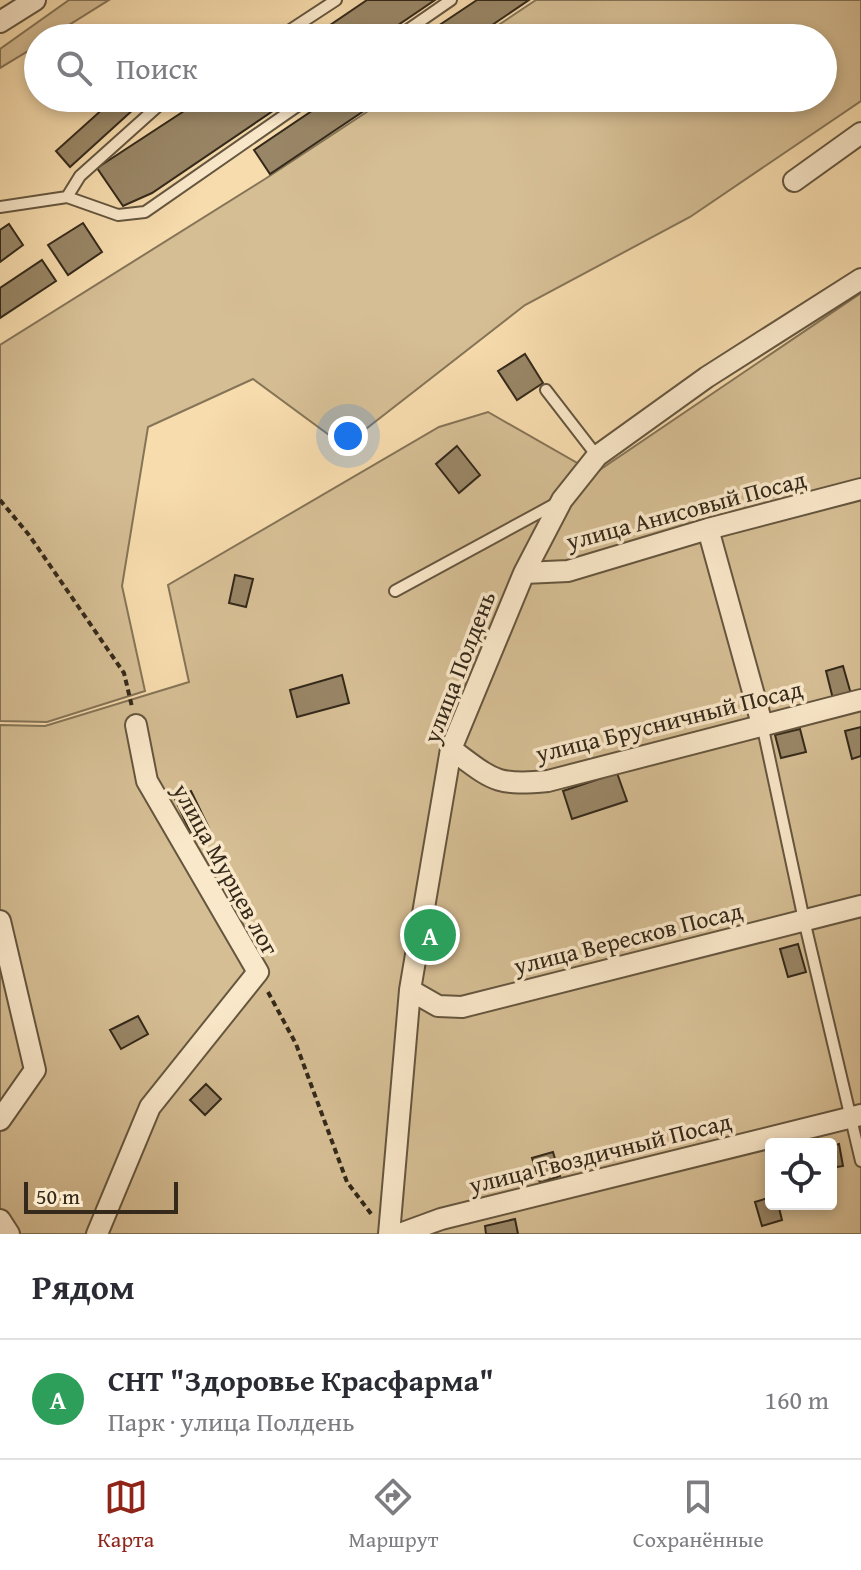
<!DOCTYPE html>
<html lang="ru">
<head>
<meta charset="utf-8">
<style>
	body { margin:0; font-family:"Gentium Book Plus",serif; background:#f2f2f3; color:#2b2b33 }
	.controls { position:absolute; right:24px; bottom:24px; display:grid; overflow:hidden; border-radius:8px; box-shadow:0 4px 12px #0003 }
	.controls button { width:72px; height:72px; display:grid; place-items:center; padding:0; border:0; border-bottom:2px solid #e1e1e2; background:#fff; color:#2b2b33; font:40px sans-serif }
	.scale { position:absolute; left:24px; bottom:20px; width:154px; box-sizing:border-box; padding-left:8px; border:4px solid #34291a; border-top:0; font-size:22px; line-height:28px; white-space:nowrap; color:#34291a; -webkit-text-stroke:6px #fae8ca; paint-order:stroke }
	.you { position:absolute; left:348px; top:436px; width:28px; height:28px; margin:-20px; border:6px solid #fff; border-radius:50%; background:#1a73e8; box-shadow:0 0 0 12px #1a73e833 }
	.badge { display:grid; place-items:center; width:52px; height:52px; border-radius:50%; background:#8f2418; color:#fff; font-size:26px; font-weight:700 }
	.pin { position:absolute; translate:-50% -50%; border:4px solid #fff; box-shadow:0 2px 8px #0006 }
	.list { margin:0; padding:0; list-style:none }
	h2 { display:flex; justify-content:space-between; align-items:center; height:104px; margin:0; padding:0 32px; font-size:34px }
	h2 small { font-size:26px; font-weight:400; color:#7c7c81 }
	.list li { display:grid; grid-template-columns:52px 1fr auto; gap:24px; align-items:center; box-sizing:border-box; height:120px; padding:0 32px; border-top:2px solid #e1e1e2 }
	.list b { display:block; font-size:30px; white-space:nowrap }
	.list p { margin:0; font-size:26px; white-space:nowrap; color:#7c7c81 }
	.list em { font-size:26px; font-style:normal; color:#7c7c81 }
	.icon { flex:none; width:44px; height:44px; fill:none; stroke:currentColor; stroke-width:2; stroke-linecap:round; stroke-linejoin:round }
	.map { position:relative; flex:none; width:861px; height:1234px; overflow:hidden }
	.search { position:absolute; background:#fff; box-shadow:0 4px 12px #0003; left:24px; right:24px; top:24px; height:88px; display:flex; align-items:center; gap:20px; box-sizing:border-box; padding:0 28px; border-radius:44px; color:#7c7c81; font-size:30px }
	.sheet { height:224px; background:#fff }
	nav { display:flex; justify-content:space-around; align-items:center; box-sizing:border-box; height:112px; border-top:2px solid #e1e1e2; background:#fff; font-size:22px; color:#7c7c81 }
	nav a { display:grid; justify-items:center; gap:4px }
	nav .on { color:#8f2418 }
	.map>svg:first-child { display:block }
	.green { fill:#d6be94; stroke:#857457; stroke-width:2; fill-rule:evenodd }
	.building { fill:#998666; stroke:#34291a; stroke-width:2 }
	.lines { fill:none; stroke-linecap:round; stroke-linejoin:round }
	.lane-casing { stroke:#65563f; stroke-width:14 }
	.street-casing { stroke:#65563f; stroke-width:24 }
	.path { stroke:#34291a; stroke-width:4; stroke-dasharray:6 4; stroke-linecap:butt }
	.lane { stroke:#fae8ca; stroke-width:10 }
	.street { stroke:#fae8ca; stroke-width:20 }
	.labels { text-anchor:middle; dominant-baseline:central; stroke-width:7; stroke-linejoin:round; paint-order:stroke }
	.street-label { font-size:24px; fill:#34291a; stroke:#fae8ca }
</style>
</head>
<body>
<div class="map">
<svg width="861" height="1234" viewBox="0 0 861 1234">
	<rect width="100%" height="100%" fill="#f7dcad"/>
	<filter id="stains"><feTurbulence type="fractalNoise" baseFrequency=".0025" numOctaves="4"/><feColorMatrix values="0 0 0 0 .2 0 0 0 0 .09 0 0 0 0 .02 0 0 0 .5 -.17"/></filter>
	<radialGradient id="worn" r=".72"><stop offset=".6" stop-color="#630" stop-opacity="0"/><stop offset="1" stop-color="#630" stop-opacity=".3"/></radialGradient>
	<path class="green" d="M69,0h40l-61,38h-10v7l-38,23v-19z
		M536,0h325v101l-171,116 -165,88 -181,141 -91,-67 -105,48 -26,159 23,105 -98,31 -47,-1v-376l265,-166 123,-81h435v-60h-344z
		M861,293v941h-861v-509l45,1 144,-44 -21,-97 271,-158 49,-15 107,61zM771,1144h60v60h-60z"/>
	<path class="building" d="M367,0h68l-56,38h-68z
		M477,0h52l-56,38h-53z
		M115,98h31l-76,69 -14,-16z
		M204,98h88l-140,95 -29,13 -26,-38z
		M331,98h52l-113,76 -16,-24z
		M83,223l19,29 -34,23 -20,-30z
		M9,224l14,21 -23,17v-32z
		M42,260l14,21 -56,37v-30z
		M525,354l18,29 -26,17 -19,-29z
		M457,446l23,29 -21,18 -23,-29z
		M235,575l18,4 -7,28 -17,-4z
		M843,666l8,28 -18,5 -7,-28z
		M342,675l7,28 -52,14 -7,-27z
		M861,727v29l-9,3 -7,-28z
		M800,729l6,23 -25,6 -6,-23z
		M617,773l10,28 -55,18 -9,-28z
		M191,791l18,37 -17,8 -17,-37z
		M798,944l8,28 -18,5 -8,-28z
		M138,1016l10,18 -27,15 -11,-19z
		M206,1084l15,15 -16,16 -15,-15z
		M839,1144l4,22 -12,2v-22z
		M553,1152l7,24 -20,7 -8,-25z
		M771,1197v7h7l4,16 -20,6 -7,-24z
		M515,1219l3,15h-32l-1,-8z"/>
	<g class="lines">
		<g class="lane-casing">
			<path id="lane" d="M278,38l58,-38
				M396,38l55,-38
				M67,197l13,-21 87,-78
				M0,207l67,-10 51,18 27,-3 164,-114
				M546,390l51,66
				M395,591l160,-87
				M762,724l42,196 57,241"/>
		</g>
		<g class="street-casing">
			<path id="street" d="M0,22l35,-22
				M794,181l67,-48
				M708,529l54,195
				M524,573l44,-2 140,-42 153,-40
				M451,749c42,31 44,37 97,32l313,-81
				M0,921l35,149 -35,50
				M410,990l28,16 24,1 399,-101
				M0,1220l9,14
				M97,1234l53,-127 108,-135 -111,-191 -11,-56
				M389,1234l21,-244 41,-241 73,-176 38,-73 35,-44 110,-79 154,-98
				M400,1234l41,-15 420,-104"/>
		</g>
		<path class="path" d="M0,500l29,35 95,138 8,34
			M268,992l28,52 51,138 25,33"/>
		<use href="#lane" class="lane"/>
		<use href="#street" class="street"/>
	</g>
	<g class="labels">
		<g class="street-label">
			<text transform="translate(686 510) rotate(-15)">улица Анисовый Посад</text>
			<text transform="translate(459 667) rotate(-69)">улица Полдень</text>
			<text transform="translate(669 721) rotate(-14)">улица Брусничный Посад</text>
			<text transform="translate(226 869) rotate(61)">улица Мурцев лог</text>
			<text transform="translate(628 938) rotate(-14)">улица Вересков Посад</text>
			<text transform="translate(600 1153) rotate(-14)">улица Гвоздичный Посад</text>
		</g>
	</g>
	<rect width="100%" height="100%" filter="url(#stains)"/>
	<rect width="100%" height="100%" fill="url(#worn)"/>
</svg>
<div class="controls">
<button><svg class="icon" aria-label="locate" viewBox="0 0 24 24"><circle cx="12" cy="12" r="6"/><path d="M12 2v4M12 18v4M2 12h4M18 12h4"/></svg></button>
</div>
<div class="scale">50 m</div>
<div class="you"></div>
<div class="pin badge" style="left:430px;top:935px;background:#2e9e5b">A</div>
<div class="search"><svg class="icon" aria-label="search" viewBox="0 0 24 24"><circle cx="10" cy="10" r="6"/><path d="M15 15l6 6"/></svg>Поиск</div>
</div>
<section class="sheet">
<h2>Рядом<small></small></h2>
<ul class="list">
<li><span class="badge" style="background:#2e9e5b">A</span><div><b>СНТ &quot;Здоровье Красфарма&quot;</b><p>Парк · улица Полдень</p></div><em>160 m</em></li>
</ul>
</section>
<nav>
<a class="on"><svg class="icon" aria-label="map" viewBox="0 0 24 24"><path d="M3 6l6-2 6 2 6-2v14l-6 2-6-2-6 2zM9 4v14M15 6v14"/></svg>Карта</a>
<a><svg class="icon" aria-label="directions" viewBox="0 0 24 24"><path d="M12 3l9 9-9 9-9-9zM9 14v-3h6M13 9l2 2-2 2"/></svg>Маршрут</a>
<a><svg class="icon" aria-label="saved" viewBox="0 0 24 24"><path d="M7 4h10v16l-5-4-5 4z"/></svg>Сохранённые</a>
</nav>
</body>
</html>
